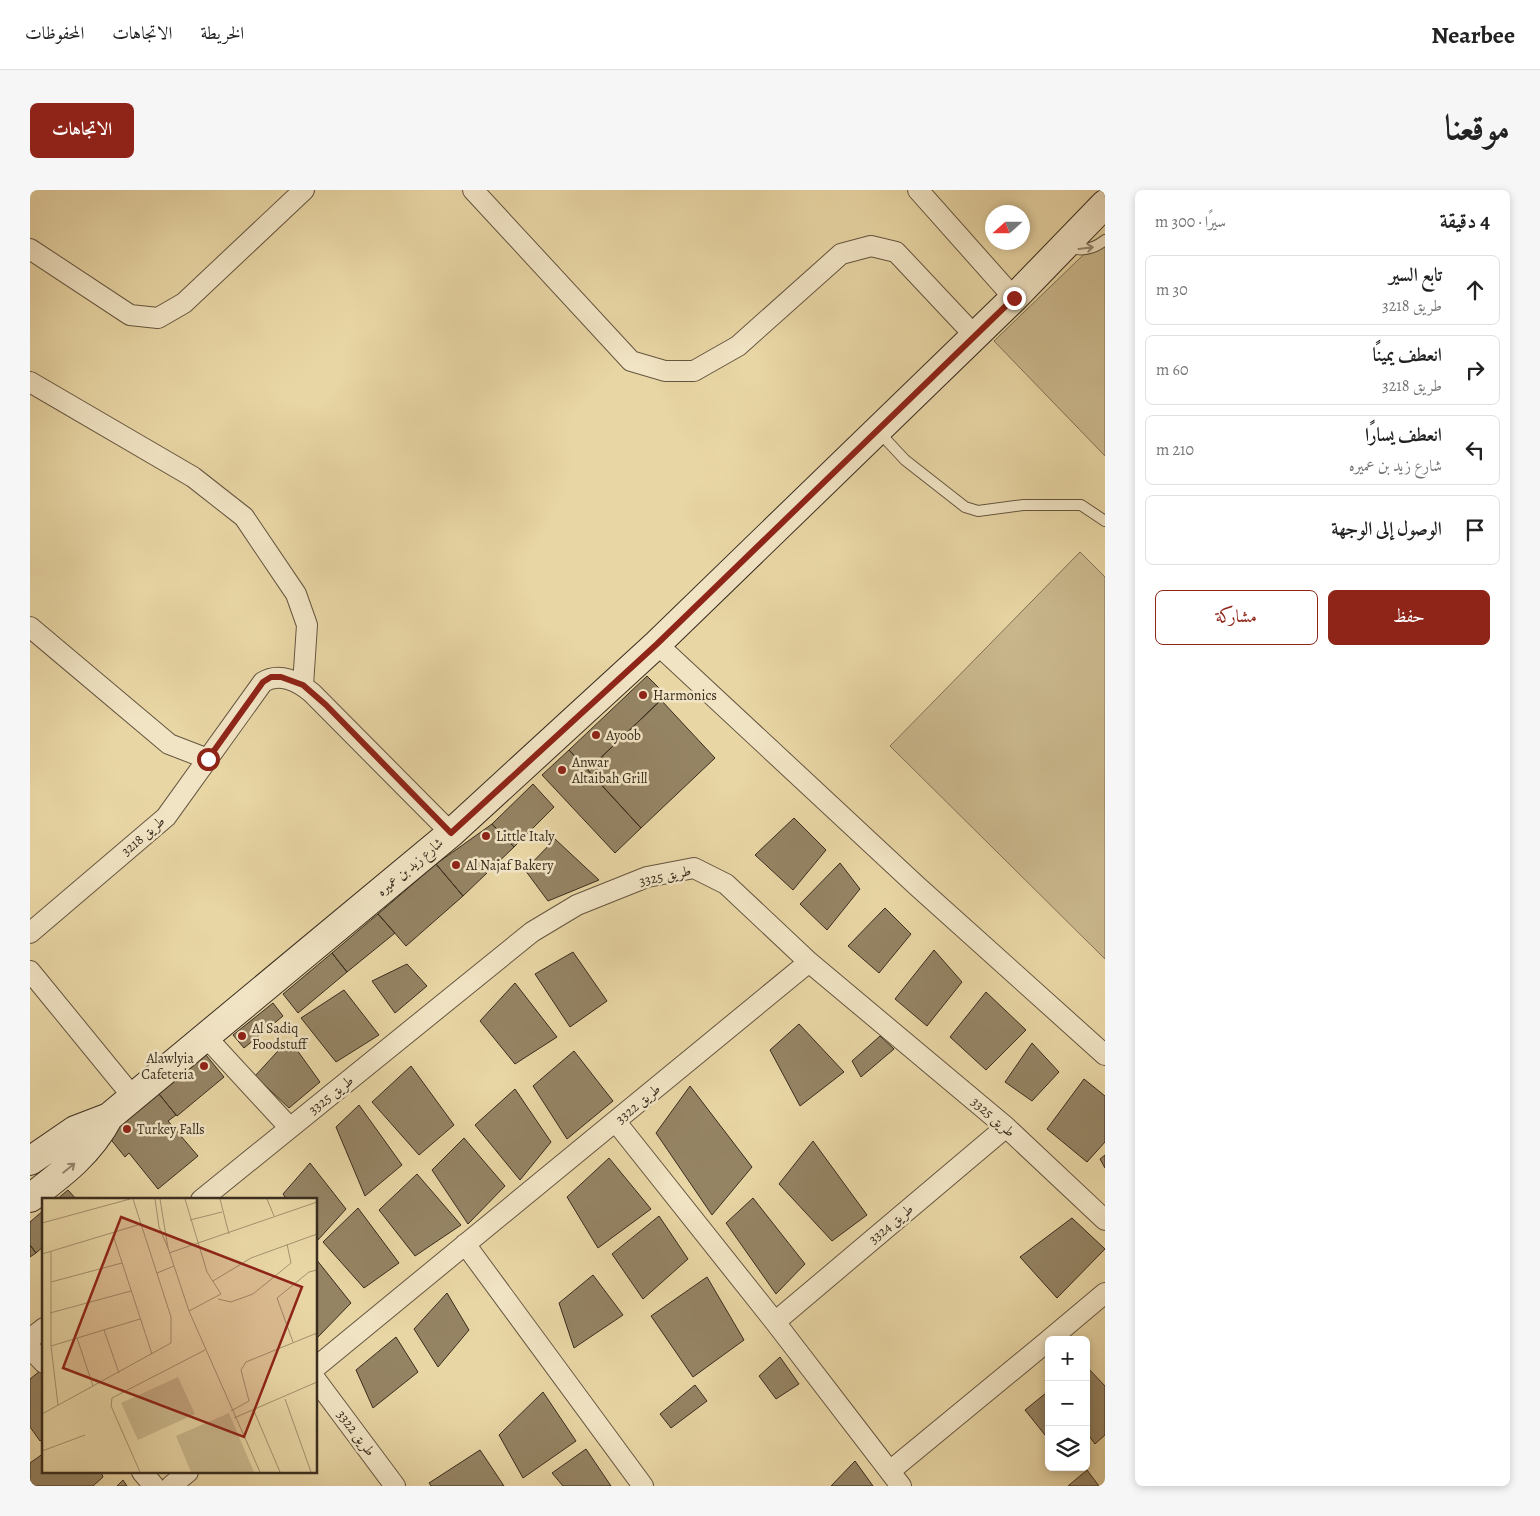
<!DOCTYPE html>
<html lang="ar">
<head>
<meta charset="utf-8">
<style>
	body { margin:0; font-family:Alegreya,Amiri,serif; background:#f6f6f6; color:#222; direction:rtl }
	.controls { position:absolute; right:15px; bottom:15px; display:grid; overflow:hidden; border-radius:8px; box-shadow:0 2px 8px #0003 }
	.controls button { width:45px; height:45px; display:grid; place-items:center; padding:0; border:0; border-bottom:1px solid #e0e0e0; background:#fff; color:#222; font:25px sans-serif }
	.compass { position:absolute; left:955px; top:15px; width:45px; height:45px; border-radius:50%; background:#fff; box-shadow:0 2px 8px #0003; rotate:249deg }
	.stop { position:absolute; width:15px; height:15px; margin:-11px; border:4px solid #8f2418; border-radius:50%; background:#fff }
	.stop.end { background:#8f2418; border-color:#fff; box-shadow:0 1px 5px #0008 }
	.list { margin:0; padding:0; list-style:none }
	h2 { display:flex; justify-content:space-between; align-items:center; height:65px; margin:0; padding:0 20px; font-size:21px }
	h2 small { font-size:16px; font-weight:400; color:#767676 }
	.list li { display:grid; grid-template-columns:32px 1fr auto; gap:15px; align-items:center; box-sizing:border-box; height:70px; margin:0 10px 10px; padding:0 10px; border:1px solid #e0e0e0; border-radius:8px }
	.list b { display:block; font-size:19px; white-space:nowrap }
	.list p { margin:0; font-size:16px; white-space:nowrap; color:#767676 }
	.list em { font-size:16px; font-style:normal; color:#767676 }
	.actions { display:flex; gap:10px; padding:15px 20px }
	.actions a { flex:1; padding:11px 0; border:1px solid #8f2418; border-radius:8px; text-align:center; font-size:18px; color:#8f2418 }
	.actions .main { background:#8f2418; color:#fff }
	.icon { flex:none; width:28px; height:28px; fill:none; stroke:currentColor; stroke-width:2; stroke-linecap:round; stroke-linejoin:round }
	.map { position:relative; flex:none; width:1075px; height:1296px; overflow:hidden; direction:ltr; border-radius:8px }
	header { display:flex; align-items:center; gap:30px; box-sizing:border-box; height:70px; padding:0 25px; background:#fff; border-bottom:1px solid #e0e0e0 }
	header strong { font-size:24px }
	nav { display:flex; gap:28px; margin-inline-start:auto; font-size:18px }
	.intro { display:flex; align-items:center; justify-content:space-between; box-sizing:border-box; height:120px; padding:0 30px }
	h1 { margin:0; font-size:35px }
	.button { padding:12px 22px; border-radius:8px; background:#8f2418; color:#fff; font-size:18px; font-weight:700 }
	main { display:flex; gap:30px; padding:0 30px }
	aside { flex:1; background:#fff; border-radius:8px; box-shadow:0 2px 8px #0003 }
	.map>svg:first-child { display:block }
	.green { fill:#cbb98e; stroke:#827256 }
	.building { fill:#958464; stroke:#392c1e }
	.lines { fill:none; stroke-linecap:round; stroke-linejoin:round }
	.lane-casing { stroke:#655640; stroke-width:12 }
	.street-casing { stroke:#655640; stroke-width:22 }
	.secondary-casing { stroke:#392c1e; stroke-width:30 }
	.lane { stroke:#f1e4c4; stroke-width:10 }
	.street { stroke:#f1e4c4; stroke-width:20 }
	.secondary { stroke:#f1e4c4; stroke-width:28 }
	.oneway { stroke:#958871 }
	.route { stroke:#8f2418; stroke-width:6 }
	.poi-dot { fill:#8f2418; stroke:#f1e4c4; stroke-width:2 }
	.labels { text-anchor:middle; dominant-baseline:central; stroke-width:5; stroke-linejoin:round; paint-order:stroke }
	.poi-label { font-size:14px; fill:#392c1e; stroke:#f1e4c4; text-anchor:start }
	.street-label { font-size:14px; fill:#392c1e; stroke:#f1e4c4 }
	.inset-road { fill:none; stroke:#a3926f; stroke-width:1 }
	.view { fill:#8f2418; fill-opacity:0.15; stroke:#8f2418; stroke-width:2.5 }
	.inset-edge { fill:none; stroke:#392c1e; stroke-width:2.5 }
</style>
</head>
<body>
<header>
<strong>Nearbee</strong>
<nav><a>الخريطة</a><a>الاتجاهات</a><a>المحفوظات</a></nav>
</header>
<div class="intro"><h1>موقعنا</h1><a class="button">الاتجاهات</a></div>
<main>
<aside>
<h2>4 دقيقة<small>سيرًا · 300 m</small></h2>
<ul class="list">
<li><svg class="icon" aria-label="ahead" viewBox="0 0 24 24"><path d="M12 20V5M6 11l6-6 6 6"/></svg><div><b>تابع السير</b><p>طريق 3218</p></div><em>30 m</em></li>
<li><svg class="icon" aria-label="right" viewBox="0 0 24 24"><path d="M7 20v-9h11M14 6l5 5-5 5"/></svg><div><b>انعطف يمينًا</b><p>طريق 3218</p></div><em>60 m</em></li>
<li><svg class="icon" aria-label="left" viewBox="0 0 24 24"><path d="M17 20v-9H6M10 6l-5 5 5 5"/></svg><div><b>انعطف يسارًا</b><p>شارع زيد بن عميره</p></div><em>210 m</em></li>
<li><svg class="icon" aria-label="arrive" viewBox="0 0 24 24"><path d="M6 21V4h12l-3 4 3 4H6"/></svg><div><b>الوصول إلى الوجهة</b></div></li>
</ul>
<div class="actions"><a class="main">حفظ</a><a>مشاركة</a></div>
</aside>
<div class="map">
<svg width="1075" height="1296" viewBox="0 0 1075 1296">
	<rect width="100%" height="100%" fill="#e9d6a5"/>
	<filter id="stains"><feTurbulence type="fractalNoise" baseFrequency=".004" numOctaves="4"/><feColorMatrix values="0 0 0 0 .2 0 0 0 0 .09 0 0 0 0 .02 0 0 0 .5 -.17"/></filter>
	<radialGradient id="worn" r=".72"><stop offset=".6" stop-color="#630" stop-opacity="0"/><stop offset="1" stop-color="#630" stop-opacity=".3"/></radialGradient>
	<path class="green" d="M1075,44v222l-111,-115z
		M1050,362l25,25v382l-215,-213z"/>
	<path class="building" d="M617,486l19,19 -78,75 -19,-20z
		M631,510l54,58 -74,70 -53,-58z
		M539,560l72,78 -26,25 -73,-78z
		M503,594l21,23 -40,40 -22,-23z
		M764,628l32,32 -33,40 -38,-35z
		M462,634l22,23 -51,49 -27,-32z
		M525,649l44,41 -51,21 -23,-31z
		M810,673l20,26 -33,41 -27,-26z
		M406,674l27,32 -57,50 -28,-32z
		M855,718l26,26 -32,39 -31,-27z
		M348,724l17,19 -48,39 -15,-19z
		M904,760l28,32 -35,44 -32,-27z
		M543,762l34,49 -37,26 -35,-53z
		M302,763l15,19 -49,41 -15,-19z
		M377,774l20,22 -32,27 -23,-32z
		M485,793l42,54 -42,27 -35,-43z
		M314,800l35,45 -43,27 -35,-44z
		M956,802l40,38 -40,40 -36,-33z
		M243,813l10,13 -39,32 -11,-13z
		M769,834l45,48 -44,34 -30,-56z
		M850,846l14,13 -33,28 -9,-16z
		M259,849l31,43 -31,26 -34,-32z
		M1002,853l27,29 -27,29 -27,-19z
		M544,861l39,50 -46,38 -34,-53z
		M176,865l18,22 -47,39 -18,-22z
		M381,876l43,59 -35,30 -47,-53z
		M1054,889l21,17v46l-18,20 -40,-33z
		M660,896l62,81 -40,48 -56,-82z
		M485,899l36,53 -31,38 -45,-55z
		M129,904l17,21 -8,6 30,35 -40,33 -29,-36 -4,4 -17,-21z
		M329,915l43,60 -37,31 -29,-69z
		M434,948l41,48 -37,38 -36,-54z
		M783,951l54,74 -35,26 -53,-57z
		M1075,965v13l-5,-9z
		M579,968l42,51 -53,39 -31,-51z
		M280,973l36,46 -29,32 -1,-41h-29l-4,-6z
		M387,984l44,51 -46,31 -36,-46z
		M38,1000l9,10h-21z
		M723,1008l52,66 -29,30 -50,-71z
		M328,1018l41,55 -35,25 -41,-46z
		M14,1020v36l-8,7 -6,-8v-23z
		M629,1026l29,43 -45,40 -31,-45z
		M1042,1028l33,31 -48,49 -37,-41z
		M0,1055l6,8 -6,4z
		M286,1069l35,44 -35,36z
		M563,1085l30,40 -49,33 -15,-45z
		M677,1087l37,63 -51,37 -42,-61z
		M417,1103l22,37 -31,37 -24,-38z
		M366,1147l22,35 -45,36 -17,-38z
		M750,1167l19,27 -23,15 -17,-23z
		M1056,1176l19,20v49l-10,9 -9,-12z
		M10,1181l4,6v61l-4,3 -10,-14v-48z
		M665,1195l12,16 -36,27 -11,-14z
		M513,1202l33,49 -53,37 -24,-43z
		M1016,1203l3,4v43l-24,-30z
		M556,1259l25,37h-48l-11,-13z
		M450,1260l24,36h-73l-2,-3z
		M14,1263v19h57l2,5 -10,9h-63v-23z
		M825,1271l18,25h-42z
		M1057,1280l12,16h-31z
		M93,1290l4,6h-10z"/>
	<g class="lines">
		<g class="lane-casing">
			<path id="lane" d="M1038,57c14,5 26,2 37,-7
				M848,241l27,29 60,47 13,4 45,-6h58l24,16"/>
		</g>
		<g class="street-casing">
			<path id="street" d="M443,0l158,171 34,10h29l44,-25 103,-92 30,-8 25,6 79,84
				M888,0l96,108
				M0,59l100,66 28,3 26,-15 120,-113
				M0,192l163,95 51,40 52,77 11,31 -4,60
				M0,437l139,117 39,15
				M627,454l260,242 188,169
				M0,743l136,-116 97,-135c16,-10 35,-1 49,11l139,140
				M0,781l103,126
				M176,847l84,91
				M586,932l159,200 126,164
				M171,1010l331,-268 45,-27 70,-28 47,-9 32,16 83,78 197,165 99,93
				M435,1054l178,242
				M745,1132l231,-195
				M0,1149l14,-11
				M1019,1150l56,-47
				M0,1158l14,15
				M286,1177l493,-405
				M286,1190l79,106
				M860,1281l159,-131
				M112,1282l12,14
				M141,1296l17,-14"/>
		</g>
		<g class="secondary-casing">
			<path id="secondary" d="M0,971l45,-31 34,-13 342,-284 206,-189 357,-346 91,-94
				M0,1008c32,-24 60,-45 79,-81"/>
		</g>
		<use href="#lane" class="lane"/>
		<use href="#street" class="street"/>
		<use href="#secondary" class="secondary"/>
	</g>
	<defs><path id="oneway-shaft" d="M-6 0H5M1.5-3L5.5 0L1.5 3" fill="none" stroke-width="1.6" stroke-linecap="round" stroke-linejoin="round" transform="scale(1.25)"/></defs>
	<g class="oneway">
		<use href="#oneway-shaft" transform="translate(1056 58) rotate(-7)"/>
		<use href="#oneway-shaft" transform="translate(39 978) rotate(-39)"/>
	</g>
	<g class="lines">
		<path class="route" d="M178,569l55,-77 8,-5h10l22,8 23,20 125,128 206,-189 357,-346"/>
	</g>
	<g class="poi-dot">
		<circle cx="613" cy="505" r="5"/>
		<circle cx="566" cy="545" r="5"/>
		<circle cx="532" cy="580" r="5"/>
		<circle cx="456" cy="646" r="5"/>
		<circle cx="426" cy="675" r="5"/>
		<circle cx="212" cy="846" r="5"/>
		<circle cx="174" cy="876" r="5"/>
		<circle cx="97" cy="939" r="5"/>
	</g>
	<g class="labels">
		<g class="poi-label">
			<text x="623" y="505">Harmonics</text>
			<text x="576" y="545">Ayoob</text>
			<text x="542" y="572">Anwar<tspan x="542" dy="16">Altaibah Grill</tspan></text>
			<text x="466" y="646">Little Italy</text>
			<text x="436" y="675">Al Najaf Bakery</text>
			<text x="222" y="838">Al Sadiq<tspan x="222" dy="16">Foodstuff</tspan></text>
			<text x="164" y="868" text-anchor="end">Alawlyia<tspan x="164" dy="16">Cafeteria</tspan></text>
			<text x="107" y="939">Turkey Falls</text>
		</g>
		<g class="street-label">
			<text transform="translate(113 646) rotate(-41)">طريق 3218</text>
			<text transform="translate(380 677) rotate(-40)">شارع زيد بن عميره</text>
			<text transform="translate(635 686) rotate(-12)">طريق 3325</text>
			<text transform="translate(301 905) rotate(-39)">طريق 3325</text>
			<text transform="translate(608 914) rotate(-40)">طريق 3322</text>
			<text transform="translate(963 927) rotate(41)">طريق 3325</text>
			<text transform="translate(861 1034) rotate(-40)">طريق 3324</text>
			<text transform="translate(326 1243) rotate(53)">طريق 3322</text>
		</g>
	</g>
	<g transform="translate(12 1008)">
		<rect width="275" height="275" fill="#e9d6a5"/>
		<path d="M136,179l17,37 -57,26 -17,-37zM187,215l25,59h-63l-15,-36z" fill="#cbb98e"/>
		<path class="inset-road" d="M113,1l4,28 9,21M118,1l8,49 21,63 71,161M143,1l22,73 14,22 -32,17M178,1l9,35M225,1l7,17M148,22l32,-8M0,25l88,-24M71,37l39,119M9,54v94l7,59M127,55l148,-51M0,56l99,-30M115,75l17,-7M171,83l38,-23 66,-24M9,84l71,-19M176,101l13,3 22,-8 38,-31 -4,-19M8,115l81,-22M62,132l15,43M35,140l16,48M251,144l-16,-44 32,-26 8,-2M9,148l89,-27M243,201l26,73M189,213l18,-10 -8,-31 5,-8 71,-29M212,213l26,61M0,216l129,-71v-26l-38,-118M192,220l83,-36M0,253l43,-16M98,274l-29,-66 1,-8 93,-48"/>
		<path class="view" d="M79,19l181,70 -58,150 -181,-69z"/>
		<rect width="275" height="275" class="inset-edge"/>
	</g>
	<rect width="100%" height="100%" filter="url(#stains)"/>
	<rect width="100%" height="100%" fill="url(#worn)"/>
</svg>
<div class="controls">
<button>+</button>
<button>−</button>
<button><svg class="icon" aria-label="layers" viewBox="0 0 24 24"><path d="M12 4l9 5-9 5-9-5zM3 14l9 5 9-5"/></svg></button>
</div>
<svg class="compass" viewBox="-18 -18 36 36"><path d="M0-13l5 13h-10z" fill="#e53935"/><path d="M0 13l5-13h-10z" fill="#767676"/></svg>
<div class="stop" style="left:178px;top:569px"></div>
<div class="stop end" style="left:984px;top:108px"></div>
</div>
</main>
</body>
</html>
